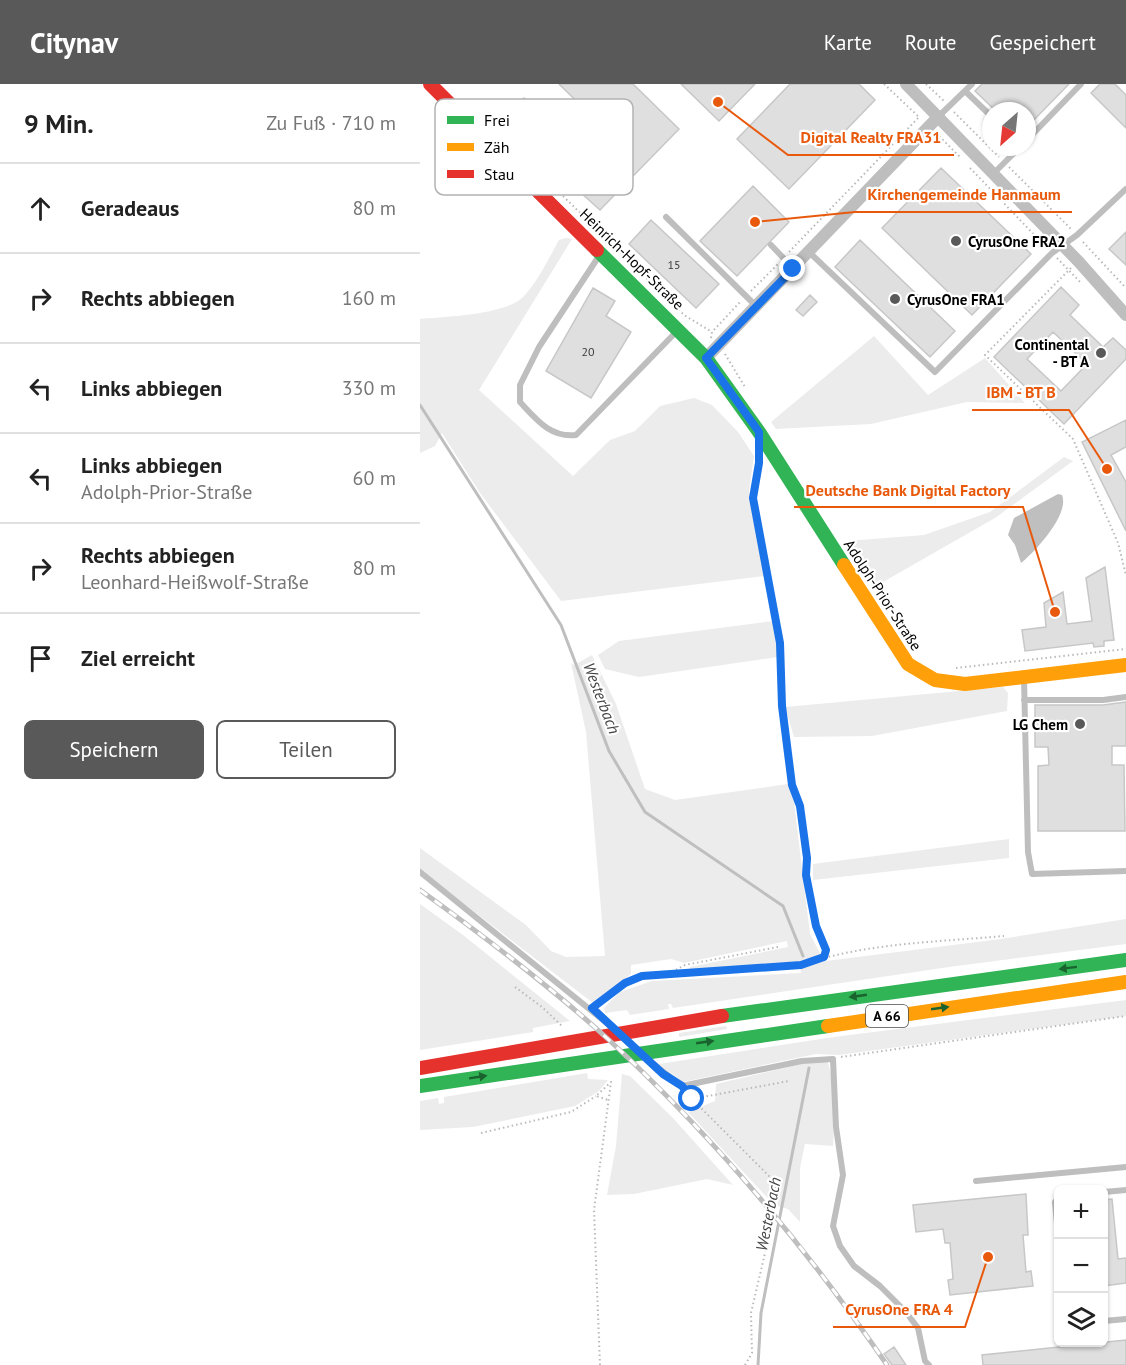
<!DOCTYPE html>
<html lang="de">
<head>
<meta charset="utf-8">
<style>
	body { margin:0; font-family:"PT Sans",sans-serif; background:#f2f2f2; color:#222 }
	.controls { position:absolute; right:18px; bottom:18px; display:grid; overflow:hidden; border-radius:9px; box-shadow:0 2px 4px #0004 }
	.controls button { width:54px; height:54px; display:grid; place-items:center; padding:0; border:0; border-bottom:2px solid #e0e0e0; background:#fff; color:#222; font:30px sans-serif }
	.compass { position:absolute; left:562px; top:18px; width:54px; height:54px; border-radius:50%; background:#fff; box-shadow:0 2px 4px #0004; rotate:207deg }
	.stop { position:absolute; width:18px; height:18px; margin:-14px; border:4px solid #1a73e8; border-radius:50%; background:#fff }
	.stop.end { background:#1a73e8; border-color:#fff; box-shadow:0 2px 6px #0008 }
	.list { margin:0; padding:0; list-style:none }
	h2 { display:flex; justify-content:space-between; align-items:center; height:78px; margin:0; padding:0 24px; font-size:26px }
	h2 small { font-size:20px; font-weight:400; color:#767676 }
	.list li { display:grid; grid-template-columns:39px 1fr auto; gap:18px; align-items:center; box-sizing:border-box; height:90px; padding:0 24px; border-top:2px solid #e0e0e0 }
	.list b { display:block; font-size:22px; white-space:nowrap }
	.list p { margin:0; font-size:20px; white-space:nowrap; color:#767676 }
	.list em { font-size:20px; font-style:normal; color:#767676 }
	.actions { display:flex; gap:12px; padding:18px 24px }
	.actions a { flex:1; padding:14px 0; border:2px solid #595959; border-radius:9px; text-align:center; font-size:21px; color:#595959 }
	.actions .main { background:#595959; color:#fff }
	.icon { flex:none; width:33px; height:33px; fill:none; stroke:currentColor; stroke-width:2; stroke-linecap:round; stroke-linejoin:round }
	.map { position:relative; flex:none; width:706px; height:1281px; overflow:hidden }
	header { display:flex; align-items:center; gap:36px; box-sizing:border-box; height:84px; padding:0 30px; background:#595959; color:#fff }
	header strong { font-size:28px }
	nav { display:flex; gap:33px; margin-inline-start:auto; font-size:21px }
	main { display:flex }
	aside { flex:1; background:#fff }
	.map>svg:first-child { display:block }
	.green { fill:#ececec }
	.water { fill:#bfbfbf }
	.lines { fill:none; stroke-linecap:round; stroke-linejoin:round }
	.stream { stroke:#bfbfbf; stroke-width:3 }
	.building { fill:#dfdfdf; stroke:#c7c7c7; stroke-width:1.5; fill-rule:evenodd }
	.path { stroke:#b9b9b9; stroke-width:2; stroke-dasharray:1.5 3; stroke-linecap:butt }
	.lane { stroke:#bebebe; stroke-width:6 }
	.street { stroke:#bebebe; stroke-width:12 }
	.fast { stroke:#30b455; stroke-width:14 }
	.slow { stroke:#ff9f0a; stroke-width:14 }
	.jam { stroke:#e5322d; stroke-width:14 }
	.rail-casing { stroke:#bebebe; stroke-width:5 }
	.rail { stroke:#fff; stroke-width:3; stroke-dasharray:9; stroke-linecap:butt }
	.oneway { fill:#1a632f }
	.route { stroke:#1a73e8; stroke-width:8 }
	.poi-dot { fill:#595959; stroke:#fff; stroke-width:2 }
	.labels { text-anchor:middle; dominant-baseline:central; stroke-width:4.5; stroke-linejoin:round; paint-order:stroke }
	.number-label { font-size:12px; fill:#383838 }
	.shield { fill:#fff; stroke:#4c4c4c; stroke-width:1.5 }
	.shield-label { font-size:14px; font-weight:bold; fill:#000 }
	.poi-label { font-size:15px; font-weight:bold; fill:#000; stroke:#fff; text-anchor:start }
	.street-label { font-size:15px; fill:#000; stroke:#fff }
	.water-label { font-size:16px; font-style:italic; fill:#444; stroke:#fff }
	.key { fill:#fff; stroke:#b2b2b2; stroke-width:1.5 }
	.key-label { font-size:16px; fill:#000 }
	.leader { fill:none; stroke:#e8590c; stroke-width:2 }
	.callout-dot { fill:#e8590c; stroke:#fff; stroke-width:2 }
	.callout-label { font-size:16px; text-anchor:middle; font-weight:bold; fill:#e8590c; stroke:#fff; stroke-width:4.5; stroke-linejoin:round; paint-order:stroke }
</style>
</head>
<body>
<header>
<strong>Citynav</strong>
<nav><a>Karte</a><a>Route</a><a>Gespeichert</a></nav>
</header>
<main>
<aside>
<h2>9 Min.<small>Zu Fuß · 710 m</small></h2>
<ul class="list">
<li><svg class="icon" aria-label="ahead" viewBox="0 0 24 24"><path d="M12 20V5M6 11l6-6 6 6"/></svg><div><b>Geradeaus</b></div><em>80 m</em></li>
<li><svg class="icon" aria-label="right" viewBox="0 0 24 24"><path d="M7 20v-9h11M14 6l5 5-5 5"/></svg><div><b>Rechts abbiegen</b></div><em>160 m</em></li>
<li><svg class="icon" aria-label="left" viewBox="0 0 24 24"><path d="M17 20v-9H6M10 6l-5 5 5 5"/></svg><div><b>Links abbiegen</b></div><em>330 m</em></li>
<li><svg class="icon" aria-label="left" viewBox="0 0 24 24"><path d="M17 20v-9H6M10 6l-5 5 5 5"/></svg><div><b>Links abbiegen</b><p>Adolph-Prior-Straße</p></div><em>60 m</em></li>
<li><svg class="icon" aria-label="right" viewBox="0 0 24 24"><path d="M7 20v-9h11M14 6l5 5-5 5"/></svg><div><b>Rechts abbiegen</b><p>Leonhard-Heißwolf-Straße</p></div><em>80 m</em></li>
<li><svg class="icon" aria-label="arrive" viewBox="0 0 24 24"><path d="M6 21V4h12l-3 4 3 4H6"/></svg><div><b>Ziel erreicht</b></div></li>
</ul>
<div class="actions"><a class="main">Speichern</a><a>Teilen</a></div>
</aside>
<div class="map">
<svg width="706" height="1281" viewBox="0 0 706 1281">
	<rect width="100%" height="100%" fill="#fff"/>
	<path class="green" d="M146,154l6,1 -93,151 94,86 37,-36 25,-9 25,-25 34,-8 18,7 26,27 16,24 -5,35 15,85 -203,25 -81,-108 -38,-60 -7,13 -15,7v-134c25,-2 87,-4 104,-23 14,-15 25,-38 35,-56z
		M454,252l54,59 57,-37 40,45 -58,-1 -96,22 -95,5 -5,-7z
		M644,373l9,4 -78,57 -119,68 -29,-45 77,-6 66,-23z
		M353,537l5,36 -139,20 -34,-8 -7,-14 21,-14z
		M172,571l24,49 29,85 30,11 113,-16 6,18 16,132 11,21 -27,8 -105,7 1,-3 98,-20 -1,-6 -103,22 -13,-4 -40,6v9l-38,29 -173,-133v-22l106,77 25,26 15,6 39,-1 -19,-224 -15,-69 3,2z
		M583,603l5,6 -1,18 -135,25 -78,1 -9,-30z
		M589,755v19l-196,22v-16z
		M0,820l43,31 107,86 -37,7v4l-113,18z
		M706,835v25l-177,23 -276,41 -2,-4h-3l1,5 -39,6 -3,-5 -22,3 -1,-5 16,-16 32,-11 149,-8 -1,-7 26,-5 175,-22z
		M706,916v16l-287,39 -23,-1 -133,28 -24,-18 175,-27z
		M306,942l1,3 -48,8v-4z
		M399,976h8l9,30 -3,56 -28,-2 -5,24v54l-12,-13 -14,-4 -86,-93 27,-11 1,-17z
		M167,989l1,6 20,1 -9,11 -24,15 -102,21 -53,3v-29l18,-3 1,6 5,-1v-6z
		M202,990l8,2 43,42 60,67 -26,-6 -73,15 -27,1 9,-49z"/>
	<path class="water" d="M638,410l4,1c8,19 -27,57 -41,68l-6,-18 -7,-10 6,-17z"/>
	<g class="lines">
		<path class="stream" d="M0,321l141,220 48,126 36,61 138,94 20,50
			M338,1281l3,-52 48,-245"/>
	</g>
	<path class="building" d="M139,0h74l46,45 -79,81 -99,-89 23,-23 81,76 22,-23z
		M261,0h74l-36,37z
		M370,0h69l16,16 -86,89 -52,-50z
		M562,0h87l-42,43v-16h-31l-21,-20z
		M680,0h15l11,11v33l-35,-35z
		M521,84l90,86 -59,61 -90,-87z
		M333,102l36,36 -52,54 -37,-35z
		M231,136l68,64 -23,24 -67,-64z
		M706,148v33l-17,-16z
		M440,156l95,91 -25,26 -95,-90z
		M641,203l18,18 -9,10 33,32 10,-9 13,12v9l-62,65 -70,-67zM633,248l34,32 -26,27 -34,-32z
		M173,204l22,13 -9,15 25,16 -40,66 -45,-27z
		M390,211l7,7 -14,14 -7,-6z
		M706,336v27l-15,8 15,27v49l-44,-89z
		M685,483l9,73 -10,1v5l-10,1 -1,-4 -68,8 -3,-21 24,-3 -2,-24 19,-11 4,32 25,-3 -6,-43z
		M706,618v44h-14v19h12l1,66h-87v-65l11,-1 -1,-18h-13v-42h68z
		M606,1110l2,41h-5l3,37 5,-1 2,15 -83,9 -2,-15 5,-1 -3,-36h-5l-2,-14 -27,3 -3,-27z
		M692,1115l6,60 8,-1v25l-22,3v-86z
		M706,1256v25h-143l-1,-10z
		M474,1263l12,18h-14l-8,-11z"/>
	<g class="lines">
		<path class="path" d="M464,0l35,33
			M506,0l18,17
			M534,28l45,45
			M516,49l24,24
			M589,83l62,62
			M550,84l77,80
			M143,112l121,119 28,17
			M663,158l43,46
			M369,168l131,-136
			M637,174l25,26
			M651,184l-86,87 88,84 45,104 8,32
			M331,207l28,-28
			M291,254l1,-6 29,-31
			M305,270l20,33
			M339,374l-6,40 27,145 2,63 10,79 8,21 7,52 -1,17 10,51 10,23 -2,8
			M536,584l170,-19
			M252,888l13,-7 93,-18
			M95,903l27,20 21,20
			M176,921l29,-22 17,-7 159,-11c64,-22 136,-23 203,-29
			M421,973l285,-41
			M267,1009l5,6 97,-18
			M272,1015l81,81 6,15
			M61,1049l90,-21 25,-16
			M180,1281l-6,-155 17,-128 -15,14 12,4
			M325,1281l7,-12 -1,-40 21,-90"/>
		<path class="lane" d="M545,7l26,25
			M519,32l33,-32
			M607,56l54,-56
			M574,89l26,-26
			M246,133l90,89
			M351,161l22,23
			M389,168l126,120 117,-119 25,-18 49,-46
			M179,172l-60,91 -19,38v17c16,17 30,36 56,33l101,-104
			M604,594l4,174 4,22 94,-3
			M604,616h79l23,-3
			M0,788l194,157
			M226,974l36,28 120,-25 31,-2 3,68 7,48 -10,51 7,20 14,20 26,20 25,25 13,17 7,33 4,4
			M556,1097l150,-14
			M684,1108l22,-2
			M638,1114l-3,4 3,33
			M684,1237l22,-2"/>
		<path class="street" d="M486,0l173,178 47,53
			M286,274l233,-242"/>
		<path class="fast" d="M177,166l109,108 53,74 85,133
			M302,932l404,-56
			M0,1002l408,-60"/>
		<path class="slow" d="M424,481l64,99 27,16 30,4 161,-19
			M408,942l298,-44"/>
		<path class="jam" d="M10,0l167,166
			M0,984l302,-52"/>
		<g class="rail-casing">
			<path id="rail" d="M0,806c65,47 130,96 189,150 106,98 197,207 278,325"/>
		</g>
		<use href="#rail" class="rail"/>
	</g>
	<defs><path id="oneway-solid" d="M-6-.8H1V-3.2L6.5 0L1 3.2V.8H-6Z" transform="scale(1.5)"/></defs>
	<g class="oneway">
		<use href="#oneway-solid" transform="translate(648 884) rotate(173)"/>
		<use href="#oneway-solid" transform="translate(438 912) rotate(172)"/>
		<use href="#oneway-solid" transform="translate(520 924) rotate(-8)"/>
		<use href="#oneway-solid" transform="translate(285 958) rotate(-8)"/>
		<use href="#oneway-solid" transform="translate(58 993) rotate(-9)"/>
	</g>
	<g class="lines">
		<path class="route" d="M272,1015l-10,-13 -19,-12 -71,-66 33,-25 17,-7 159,-11 23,-8 2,-7 -10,-24 -10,-51 1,-17 -7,-52 -8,-21 -10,-79 -2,-63 -27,-145 6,-35v-31l-53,-74 87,-89"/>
	</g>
	<g class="poi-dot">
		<circle cx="536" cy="157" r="6"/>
		<circle cx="475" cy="215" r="6"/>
		<circle cx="681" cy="269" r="6"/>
		<circle cx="660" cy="640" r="6"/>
	</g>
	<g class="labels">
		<g class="number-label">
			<text x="254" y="180">15</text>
			<text x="168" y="267">20</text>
		</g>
		<rect class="shield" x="446" y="921" width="42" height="22" rx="4.5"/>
		<g class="shield-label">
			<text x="467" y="932">A 66</text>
		</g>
		<g class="poi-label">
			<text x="548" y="157">CyrusOne FRA2</text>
			<text x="487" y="215">CyrusOne FRA1</text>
			<text x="669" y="260" text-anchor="end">Continental<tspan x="669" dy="17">- BT A</tspan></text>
			<text x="648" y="640" text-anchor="end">LG Chem</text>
		</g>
		<g class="street-label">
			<text transform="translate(212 175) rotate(44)">Heinrich-Hopf-Straße</text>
			<text transform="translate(463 511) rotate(57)">Adolph-Prior-Straße</text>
		</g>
		<g class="water-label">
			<text transform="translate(182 614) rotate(69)">Westerbach</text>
			<text transform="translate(348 1130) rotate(-79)">Westerbach</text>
		</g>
	</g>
	<rect x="15" y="15" width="198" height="96" rx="9" class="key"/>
	<rect x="27" y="32" width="27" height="8" fill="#30b455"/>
	<rect x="27" y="59" width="27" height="8" fill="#ff9f0a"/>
	<rect x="27" y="86" width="27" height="8" fill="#e5322d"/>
	<g class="key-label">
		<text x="64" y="42">Frei</text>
		<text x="64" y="69">Zäh</text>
		<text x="64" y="96">Stau</text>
	</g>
	<path class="leader" d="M298 18L368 71H534M335 138L435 128H652M687 385L649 326H552M635 528L603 423H374M568 1173L545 1243H413"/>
	<g class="callout-dot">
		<circle cx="298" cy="18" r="6"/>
		<circle cx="335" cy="138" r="6"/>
		<circle cx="687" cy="385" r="6"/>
		<circle cx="635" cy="528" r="6"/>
		<circle cx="568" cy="1173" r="6"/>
	</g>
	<g class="callout-label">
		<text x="451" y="59">Digital Realty FRA31</text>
		<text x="544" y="116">Kirchengemeinde Hanmaum</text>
		<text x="601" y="314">IBM - BT B</text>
		<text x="488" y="412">Deutsche Bank Digital Factory</text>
		<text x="479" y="1231">CyrusOne FRA 4</text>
	</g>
</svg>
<div class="controls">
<button>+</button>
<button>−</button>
<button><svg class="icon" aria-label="layers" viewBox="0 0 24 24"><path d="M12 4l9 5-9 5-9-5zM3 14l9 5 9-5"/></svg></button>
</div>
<svg class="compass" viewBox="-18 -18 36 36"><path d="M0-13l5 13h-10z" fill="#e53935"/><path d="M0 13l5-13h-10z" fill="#767676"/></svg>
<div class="stop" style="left:272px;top:1015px"></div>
<div class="stop end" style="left:373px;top:185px"></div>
</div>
</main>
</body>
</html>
